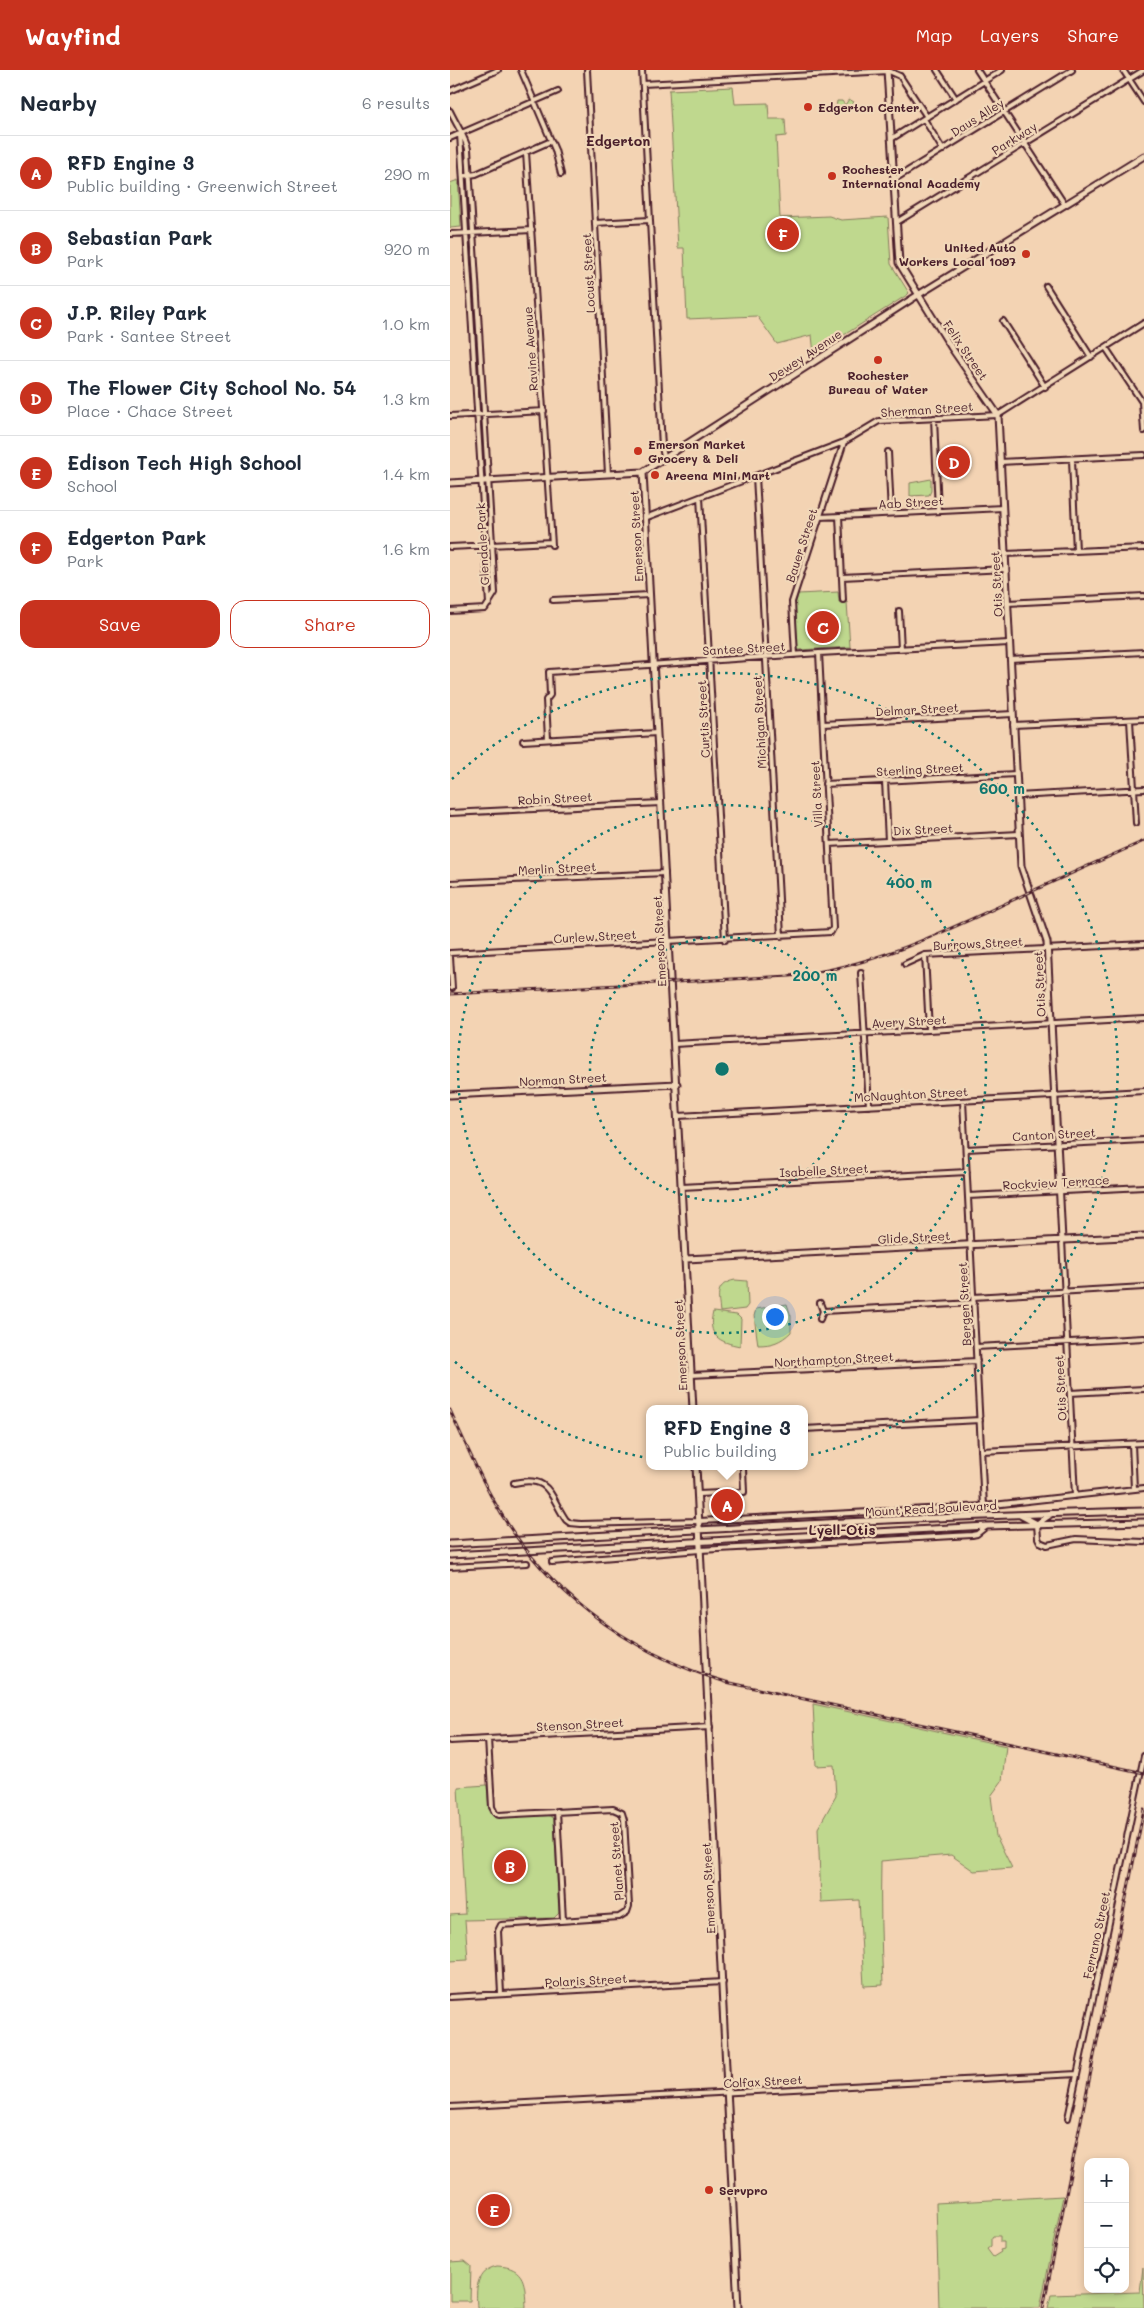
<!DOCTYPE html>
<html lang="en">
<head>
<meta charset="utf-8">
<style>
	body { margin:0; font-family:Mali,sans-serif; background:#f6f6f7; color:#1f2937 }
	.controls { position:absolute; right:15px; bottom:15px; display:grid; overflow:hidden; border-radius:10px; box-shadow:0 2px 8px #0003 }
	.controls button { width:45px; height:45px; display:grid; place-items:center; padding:0; border:0; border-bottom:1px solid #e0e1e3; background:#fff; color:#1f2937; font:25px sans-serif }
	.you { position:absolute; left:324px; top:1246px; width:18px; height:18px; margin:-12px; border:4px solid #fff; border-radius:50%; background:#1a73e8; box-shadow:0 0 0 8px #1a73e833 }
	.badge { display:grid; place-items:center; width:32px; height:32px; border-radius:50%; background:#c8321e; color:#fff; font-size:16px; font-weight:700 }
	.pin { position:absolute; translate:-50% -50%; border:2px solid #fff; box-shadow:0 1px 5px #0006 }
	.popup { position:absolute; left:196px; top:1335px; width:162px; height:65px; box-sizing:border-box; display:grid; place-content:center; border-radius:10px; background:#fff; filter:drop-shadow(0 1px 4px #0005); font-size:16px; white-space:nowrap; color:#747a83 }
	.popup b { font-size:19px; color:#1f2937 }
	.popup::after { content:''; position:absolute; left:50%; top:100%; margin-left:-10px; border:10px solid transparent; border-top-color:#fff }
	.list { margin:0; padding:0; list-style:none }
	h2 { display:flex; justify-content:space-between; align-items:center; height:65px; margin:0; padding:0 20px; font-size:21px }
	h2 small { font-size:16px; font-weight:400; color:#747a83 }
	.list li { display:grid; grid-template-columns:32px 1fr auto; gap:15px; align-items:center; box-sizing:border-box; height:75px; padding:0 20px; border-top:1px solid #e0e1e3 }
	.list b { display:block; font-size:19px; white-space:nowrap }
	.list p { margin:0; font-size:16px; white-space:nowrap; color:#747a83 }
	.list em { font-size:16px; font-style:normal; color:#747a83 }
	.actions { display:flex; gap:10px; padding:15px 20px }
	.actions a { flex:1; padding:11px 0; border:1px solid #c8321e; border-radius:15px; text-align:center; font-size:18px; color:#c8321e }
	.actions .main { background:#c8321e; color:#fff }
	.icon { flex:none; width:28px; height:28px; fill:none; stroke:currentColor; stroke-width:2; stroke-linecap:round; stroke-linejoin:round }
	.map { position:relative; flex:none; width:694px; height:2238px; overflow:hidden }
	header { display:flex; align-items:center; gap:30px; box-sizing:border-box; height:70px; padding:0 25px; background:#c8321e; color:#fff }
	header strong { font-size:24px }
	nav { display:flex; gap:28px; margin-inline-start:auto; font-size:18px }
	main { display:flex }
	aside { flex:1; background:#fff }
	.map>svg:first-child { display:block }
	.green { fill:#bfd88e; stroke:#847c5c; fill-rule:evenodd }
	.lines { fill:none; stroke-linecap:round; stroke-linejoin:round }
	.street-casing { stroke:#4a1f2b; stroke-width:8 }
	.secondary-casing { stroke:#4a1f2b; stroke-width:9 }
	.street { stroke:#f1d7b8; stroke-width:4 }
	.secondary { stroke:#f1d7b8; stroke-width:5 }
	.rail-casing { stroke:#4a1f2b; stroke-width:3 }
	.rail { stroke:#f1d7b8; stroke-width:1; stroke-dasharray:4; stroke-linecap:butt }
	.ring { fill:none; stroke:#0f766e; stroke-width:2.5; stroke-dasharray:2.5 5 }
	.poi-dot { fill:#c8321e; stroke:#f1d7b8; stroke-width:2 }
	.labels { text-anchor:middle; dominant-baseline:central; stroke-width:4.5; stroke-linejoin:round; paint-order:stroke }
	.poi-label { font-size:12px; font-weight:bold; fill:#4a1f2b; stroke:#f1d7b8; text-anchor:start }
	.street-label { font-size:12px; fill:#4a1f2b; stroke:#f1d7b8 }
	.neighbourhood-label { font-size:14px; font-weight:bold; fill:#4a1f2b; stroke:#f1d7b8 }
	.centre { fill:#0f766e; stroke:#f1d7b8; stroke-width:2.5 }
	.ring-label { font-size:15px; text-anchor:middle; font-weight:bold; fill:#0f766e; stroke:#f1d7b8; stroke-width:4.5; stroke-linejoin:round; paint-order:stroke }
</style>
</head>
<body>
<header>
<strong>Wayfind</strong>
<nav><a>Map</a><a>Layers</a><a>Share</a></nav>
</header>
<main>
<aside>
<h2>Nearby<small>6 results</small></h2>
<ul class="list">
<li><span class="badge">A</span><div><b>RFD Engine 3</b><p>Public building · Greenwich Street</p></div><em>290 m</em></li>
<li><span class="badge">B</span><div><b>Sebastian Park</b><p>Park</p></div><em>920 m</em></li>
<li><span class="badge">C</span><div><b>J.P. Riley Park</b><p>Park · Santee Street</p></div><em>1.0 km</em></li>
<li><span class="badge">D</span><div><b>The Flower City School No. 54</b><p>Place · Chace Street</p></div><em>1.3 km</em></li>
<li><span class="badge">E</span><div><b>Edison Tech High School</b><p>School</p></div><em>1.4 km</em></li>
<li><span class="badge">F</span><div><b>Edgerton Park</b><p>Park</p></div><em>1.6 km</em></li>
</ul>
<div class="actions"><a class="main">Save</a><a>Share</a></div>
</aside>
<div class="map">
<svg width="694" height="2238" viewBox="0 0 694 2238">
	<rect width="100%" height="100%" fill="#f3d3b3"/>
	<filter id="ink" filterUnits="userSpaceOnUse"><feTurbulence type="fractalNoise" baseFrequency=".02" numOctaves="2"/><feDisplacementMap in="SourceGraphic" scale="10" xChannelSelector="R" yChannelSelector="G"/><feConvolveMatrix kernelMatrix="1 2 1 2 8 2 1 2 1" color-interpolation-filters="sRGB"/></filter>
	<g filter="url(#ink)">
		<path class="green" d="M283,17l2,17 33,-1 1,16h16l1,17 -10,1 4,81 49,-2 12,4 47,-3 3,47 18,29 -2,2 -93,59 -2,-19 -35,9 -20,-28 -70,3 -3,-71h-6l-9,-158z
			M399,29l5,3 -3,7 -6,-3 -3,4 -6,-2 1,-7h5l3,4z
			M8,110l3,47 -11,1v-45z
			M481,409v12l-2,4 -19,1v-13z
			M388,522l1,10h8l3,45 -52,3 -3,-44 3,-12z
			M285,1210l12,1 1,24 -3,4 -25,3c-2,-17 -5,-28 15,-32z
			M337,1234l4,12v16c-10,10 -19,13 -33,13l-4,-29 2,-7z
			M263,1242l24,3 4,4 -1,27c-21,-4 -33,-10 -27,-34z
			M363,1634l193,42 -4,35 -11,15 5,40 16,32 -38,3 -23,-16 -70,6c-1,41 0,82 2,124l-19,1 -5,-86 -38,2 -3,-74 18,-32 -2,-31 -18,1z
			M37,1715l2,24 7,9 52,-3 6,3 5,95 -5,5 -89,2 3,40 -18,1v-46l15,-1 -7,-127z
			M613,2126l-23,112h-101l-3,-105zM543,2166h7v6h4v7l-4,1 1,2 -8,5 -6,-8 4,-3v-7z
			M15,2191l6,5 -1,35h-20v-39z
			M47,2196c29,1 28,18 29,42h-49c-1,-19 -2,-37 20,-42z
			M693,2197l1,41h-96l3,-13 89,-3z"/>
		<g class="lines">
			<g class="street-casing">
				<path id="street" d="M71,0l34,80 6,24
					M137,0l21,404
					M192,0l20,377 2,10
					M487,0l19,29
					M527,0l88,135
					M673,0l21,32
					M193,14l246,-13 11,5 27,41
					M0,21l48,-21
					M0,41c5,11 16,28 18,38l27,444 -10,16 -35,2
					M474,49l19,31
					M10,64l29,470
					M0,68l108,-47
					M441,69l111,-69
					M76,82l26,393
					M13,106l13,-2 75,-33
					M443,110l179,-110
					M447,152l247,-152
					M145,153l55,-3
					M0,164l82,-4
					M596,216l45,71
					M553,251l42,66
					M656,278l36,54 2,29
					M0,346l94,-5
					M484,348l4,93
					M438,382l3,61
					M622,390l4,91
					M550,392l144,-7
					M306,406l25,460
					M250,427l25,443
					M389,446l4,84
					M370,447l183,-9
					M195,448l199,-76 35,-21 119,-6 146,-92
					M0,477l101,-5
					M555,484l139,-6
					M392,507l164,-8
					M103,530l96,-5
					M557,533l137,-7
					M449,541l2,38
					M345,585l-3,-53 52,-160
					M560,589l134,-7
					M680,650l6,103
					M373,654l190,-10
					M563,655l131,-6
					M98,669l-2,-39 4,-5 -1,-23 270,-19 190,-10
					M73,671l134,-8
					M435,711l3,60
					M375,714l191,-10
					M567,726l127,-7
					M0,743l211,-10
					M379,774l190,-10
					M0,813l215,-10
					M0,883l381,-21 2,-4 -14,-275
					M475,885l4,75
					M0,887l2,31
					M455,894l20,-9 219,-11
					M411,903l8,133
					M224,974l470,-26
					M513,1031l21,405
					M228,1046l466,-25
					M516,1079l178,-9
					M232,1117l285,-15
					M518,1126l176,-9
					M612,1170l13,256
					M523,1227l171,-10
					M370,1233l3,8 -3,8
					M373,1241l151,-8
					M526,1277l168,-9
					M241,1305l286,-14
					M620,1323l74,-4
					M354,1359l176,-9
					M682,1374l2,45
					M531,1381l163,-8
					M64,1413c37,-8 35,12 52,37l4,3 11,1 118,-3 285,-15 160,-18
					M248,1424l46,-2 -1,-23
					M587,1454l1,14 2,4 7,3 29,-6 68,3
					M102,1492l148,-12 272,-15 5,-1 10,-8
					M0,1497l77,-4
					M38,1669l4,68 3,6 4,2 114,-6 9,4 2,7 5,86 -2,6 -8,5 -118,8 -3,6 3,63
					M0,1671l260,-14
					M107,1741l6,109
					M0,1927l273,-15
					M0,2037l627,-33
					M618,2048l76,-362"/>
			</g>
			<g class="secondary-casing">
				<path id="secondary" d="M437,0l12,193 52,84 47,68 23,451 26,76 15,298
					M193,402l50,937
					M0,413l193,-11 275,-177 226,-139
					M0,1025l227,-11
					M236,1189l458,-23
					M246,1396l42,842
					M570,1445l17,9
					M587,1454l14,-10
					M0,1474c231,-13 462,-28 694,-33
					M0,1485l537,-29 157,-4"/>
			</g>
			<use href="#street" class="street"/>
			<use href="#secondary" class="secondary"/>
			<g class="rail-casing">
				<path id="rail" d="M0,924l340,-18c77,-8 143,-39 212,-71 47,-22 95,-43 142,-64
					M0,1340c13,29 26,58 41,86 49,92 136,157 235,186l418,91
					M593,2238l101,-499"/>
			</g>
			<use href="#rail" class="rail"/>
		</g>
	</g>
	<g class="ring">
		<circle cx="272" cy="999" r="132"/>
		<circle cx="272" cy="999" r="264"/>
		<path d="M2 709A396 396 0 1 1 2 1289"/>
	</g>
	<g class="poi-dot">
		<circle cx="358" cy="37" r="5"/>
		<circle cx="382" cy="106" r="5"/>
		<circle cx="576" cy="184" r="5"/>
		<circle cx="428" cy="290" r="5"/>
		<circle cx="188" cy="381" r="5"/>
		<circle cx="205" cy="405" r="5"/>
		<circle cx="259" cy="2120" r="5"/>
	</g>
	<g class="labels">
		<g class="poi-label">
			<text x="368" y="37">Edgerton Center</text>
			<text x="392" y="99">Rochester<tspan x="392" dy="14">International Academy</tspan></text>
			<text x="566" y="177" text-anchor="end">United Auto<tspan x="566" dy="14">Workers Local 1097</tspan></text>
			<text x="428" y="305" text-anchor="middle">Rochester<tspan x="428" dy="14">Bureau of Water</tspan></text>
			<text x="198" y="374">Emerson Market<tspan x="198" dy="14">Grocery &amp; Deli</tspan></text>
			<text x="215" y="405">Areena Mini Mart</text>
			<text x="269" y="2120">Servpro</text>
		</g>
		<g class="street-label">
			<text transform="translate(527 47) rotate(-32)">Daus Alley</text>
			<text transform="translate(564 68) rotate(-32)">Parkway</text>
			<text transform="translate(138 203) rotate(-93)">Locust Street</text>
			<text transform="translate(80 279) rotate(-94)">Ravine Avenue</text>
			<text transform="translate(516 280) rotate(56)">Felix Street</text>
			<text transform="translate(355 285) rotate(-33)">Dewey Avenue</text>
			<text transform="translate(477 339) rotate(-4)">Sherman Street</text>
			<text transform="translate(461 432) rotate(-3)">Aab Street</text>
			<text transform="translate(186 466) rotate(-93)">Emerson Street</text>
			<text transform="translate(32 474) rotate(-93)">Glendale Park</text>
			<text transform="translate(351 475) rotate(-72)">Bauer Street</text>
			<text transform="translate(546 514) rotate(-93)">Otis Street</text>
			<text transform="translate(294 578) rotate(-3)">Santee Street</text>
			<text transform="translate(467 639) rotate(-3)">Delmar Street</text>
			<text transform="translate(253 649) rotate(-93)">Curtis Street</text>
			<text transform="translate(309 652) rotate(-93)">Michigan Street</text>
			<text transform="translate(470 699) rotate(-3)">Sterling Street</text>
			<text transform="translate(366 724) rotate(-93)">Villa Street</text>
			<text transform="translate(105 728) rotate(-3)">Robin Street</text>
			<text transform="translate(473 759) rotate(-3)">Dix Street</text>
			<text transform="translate(107 798) rotate(-3)">Merlin Street</text>
			<text transform="translate(145 866) rotate(-3)">Curlew Street</text>
			<text transform="translate(209 871) rotate(-93)">Emerson Street</text>
			<text transform="translate(528 873) rotate(-3)">Burrows Street</text>
			<text transform="translate(589 914) rotate(-93)">Otis Street</text>
			<text transform="translate(459 951) rotate(-3)">Avery Street</text>
			<text transform="translate(113 1009) rotate(-3)">Norman Street</text>
			<text transform="translate(461 1024) rotate(-3)">McNaughton Street</text>
			<text transform="translate(604 1064) rotate(-3)">Canton Street</text>
			<text transform="translate(374 1100) rotate(-3)">Isabelle Street</text>
			<text transform="translate(606 1112) rotate(-3)">Rockview Terrace</text>
			<text transform="translate(464 1167) rotate(-3)">Glide Street</text>
			<text transform="translate(514 1234) rotate(-93)">Bergen Street</text>
			<text transform="translate(230 1275) rotate(-93)">Emerson Street</text>
			<text transform="translate(384 1289) rotate(-3)">Northampton Street</text>
			<text transform="translate(610 1318) rotate(-93)">Otis Street</text>
			<text transform="translate(481 1438) rotate(-3)">Mount Read Boulevard</text>
			<text transform="translate(130 1654) rotate(-3)">Stenson Street</text>
			<text transform="translate(166 1791) rotate(-94)">Planet Street</text>
			<text transform="translate(258 1818) rotate(-93)">Emerson Street</text>
			<text transform="translate(646 1865) rotate(-78)">Ferrano Street</text>
			<text transform="translate(136 1910) rotate(-3)">Polaris Street</text>
			<text transform="translate(313 2011) rotate(-3)">Colfax Street</text>
		</g>
		<g class="neighbourhood-label">
			<text x="168" y="70">Edgerton</text>
			<text x="392" y="1459">Lyell-Otis</text>
		</g>
	</g>
	<circle cx="272" cy="999" r="8" class="centre"/>
	<g class="ring-label">
		<text x="552" y="724">600 m</text>
		<text x="459" y="818">400 m</text>
		<text x="365" y="911">200 m</text>
	</g>
</svg>
<div class="controls">
<button>+</button>
<button>−</button>
<button><svg class="icon" aria-label="locate" viewBox="0 0 24 24"><circle cx="12" cy="12" r="6"/><path d="M12 2v4M12 18v4M2 12h4M18 12h4"/></svg></button>
</div>
<div class="you"></div>
<div class="pin badge" style="left:277px;top:1435px">A</div>
<div class="popup"><b>RFD Engine 3</b>Public building</div>
<div class="pin badge" style="left:60px;top:1796px">B</div>
<div class="pin badge" style="left:373px;top:557px">C</div>
<div class="pin badge" style="left:504px;top:392px">D</div>
<div class="pin badge" style="left:44px;top:2140px">E</div>
<div class="pin badge" style="left:333px;top:164px">F</div>
</div>
</main>
</body>
</html>
